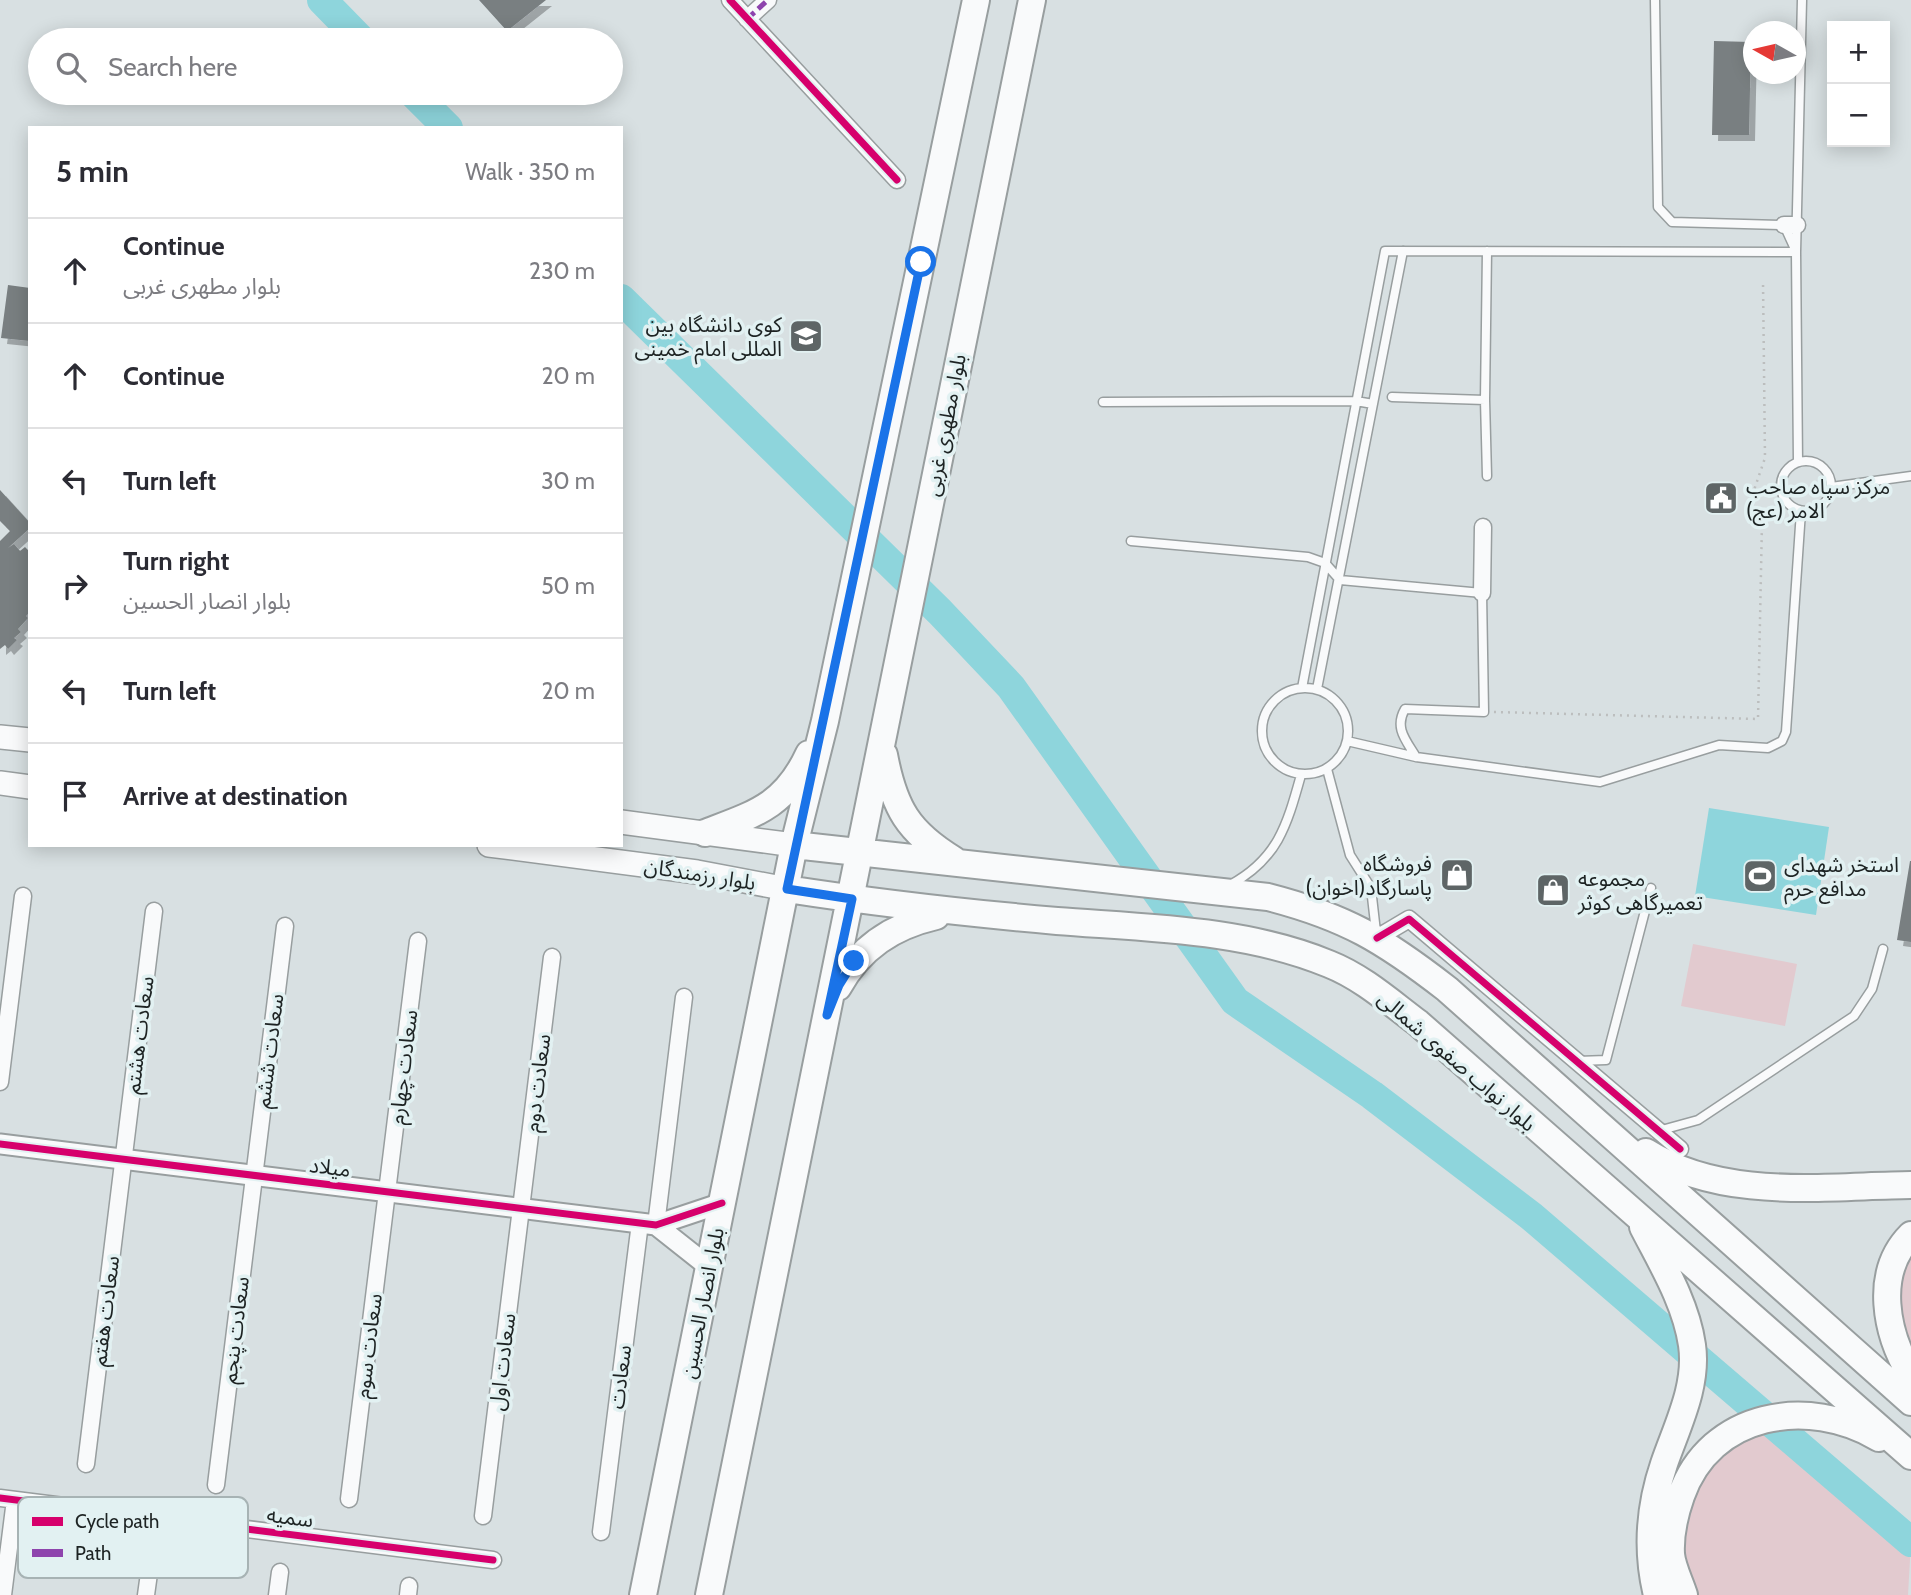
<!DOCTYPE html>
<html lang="en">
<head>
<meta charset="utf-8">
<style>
	body { margin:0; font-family:Cabin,"Noto Sans Arabic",sans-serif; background:#f2f2f3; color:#2b2b33 }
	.controls { position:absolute; right:21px; top:21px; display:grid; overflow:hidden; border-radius:0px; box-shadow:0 4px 18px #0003 }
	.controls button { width:63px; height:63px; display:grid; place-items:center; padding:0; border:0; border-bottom:2px solid #e1e1e2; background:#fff; color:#2b2b33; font:35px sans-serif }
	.compass { position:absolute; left:1743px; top:21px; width:63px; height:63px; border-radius:50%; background:#fff; box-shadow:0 4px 18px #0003; rotate:278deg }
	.stop { position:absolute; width:21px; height:21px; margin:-16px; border:5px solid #1a73e8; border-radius:50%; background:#fff }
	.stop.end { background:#1a73e8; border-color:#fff; box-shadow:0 2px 7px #0008 }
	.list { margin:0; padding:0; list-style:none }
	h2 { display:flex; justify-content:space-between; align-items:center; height:91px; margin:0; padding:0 28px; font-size:30px }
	h2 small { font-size:23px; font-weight:400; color:#7c7c81 }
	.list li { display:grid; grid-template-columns:46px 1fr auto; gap:21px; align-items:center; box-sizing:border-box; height:105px; padding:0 28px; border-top:2px solid #e1e1e2 }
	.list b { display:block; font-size:26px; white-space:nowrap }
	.list p { margin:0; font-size:23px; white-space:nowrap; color:#7c7c81 }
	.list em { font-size:23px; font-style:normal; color:#7c7c81 }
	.icon { flex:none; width:38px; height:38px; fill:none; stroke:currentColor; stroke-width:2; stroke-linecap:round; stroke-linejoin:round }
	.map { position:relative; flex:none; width:1911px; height:1595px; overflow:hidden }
	.search { position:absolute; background:#fff; box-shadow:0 4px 18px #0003; left:28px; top:28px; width:595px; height:77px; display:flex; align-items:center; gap:18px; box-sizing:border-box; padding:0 24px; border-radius:38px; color:#7c7c81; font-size:26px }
	.panel { position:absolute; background:#fff; box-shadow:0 4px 18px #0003; left:28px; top:126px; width:595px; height:721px; border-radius:0px }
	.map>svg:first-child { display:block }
	.green { fill:#e2cacf }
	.water { fill:#8ed5dc }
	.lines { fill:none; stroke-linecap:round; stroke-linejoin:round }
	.river { stroke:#8ed5dc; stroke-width:30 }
	.building { fill:#797f81; filter:url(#shadow) }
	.service-casing { stroke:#989e9f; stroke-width:11 }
	.minor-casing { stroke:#989e9f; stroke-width:19 }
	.tertiary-casing { stroke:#989e9f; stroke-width:23 }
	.secondary-casing { stroke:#989e9f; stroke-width:26 }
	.primary-casing { stroke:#989e9f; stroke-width:30 }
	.path { stroke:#bcbebe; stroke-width:2.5; stroke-dasharray:2 5; stroke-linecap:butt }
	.service { stroke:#f9fafb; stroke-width:8 }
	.minor { stroke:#f9fafb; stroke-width:16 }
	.tertiary { stroke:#f9fafb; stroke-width:19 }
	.secondary { stroke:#f9fafb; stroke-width:23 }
	.primary { stroke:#f9fafb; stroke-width:26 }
	.quiet { stroke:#8e44ad; stroke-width:5; stroke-dasharray:10 5; stroke-linecap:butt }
	.cycleway-casing { stroke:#e2f1f2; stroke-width:11 }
	.cycleway { stroke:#d6006c; stroke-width:7 }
	.route { stroke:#1a73e8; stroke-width:9 }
	.labels { text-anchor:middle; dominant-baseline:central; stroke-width:7; stroke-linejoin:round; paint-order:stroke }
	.poi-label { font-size:21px; fill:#1d2323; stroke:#e2f1f2; text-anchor:start }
	.street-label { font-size:21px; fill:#1d2323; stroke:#e2f1f2 }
	.key { fill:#e2f1f2; stroke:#a7b3b4; stroke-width:2 }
	.key-label { font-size:19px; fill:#1d2323 }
</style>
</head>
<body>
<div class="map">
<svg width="1911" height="1595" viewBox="0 0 1911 1595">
	<defs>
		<filter id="shadow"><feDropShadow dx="6" dy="6" stdDeviation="0" flood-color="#0004"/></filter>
	</defs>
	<rect width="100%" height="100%" fill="#d8e0e2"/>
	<path class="green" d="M1693,944l104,20 -12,62 -104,-20z
		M1911,1242v115l-19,-79z
		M1773,1424l138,118 -3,53h-212l-15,-41 8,-58 31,-45z"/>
	<path class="water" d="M1709,808l120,19 -13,88 -121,-19z"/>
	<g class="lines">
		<path class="river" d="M322,0l39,40
			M413,93l35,35
			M621,299l319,313 71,75 224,314 137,94 159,121 380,326"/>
	</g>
	<path class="building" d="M479,0h67l-39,31z
		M1714,41l37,1 -2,93h-37z
		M8,285l22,3v53l-29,-3z
		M0,490l30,33v5l-22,20 6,-4 6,7 5,-4 5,5v60l-4,4 2,2 -10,11 3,3 -7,6 3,2 -9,9 -3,-4 -5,4v-108l10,-10 -10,-10z
		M1910,861h1v81l-14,-2z"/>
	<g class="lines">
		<g class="service-casing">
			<path id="service" d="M1655,0l3,207 14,15 112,3 11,24
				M1392,397l93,3 2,76
				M1485,400l2,-149
				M1103,402l253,-1 17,3
				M1781 486a25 25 0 1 1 50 0a25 25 0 1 1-50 0Z
				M1798,462l-2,-210 6,-252
				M1831,487l80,-11
				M1131,541l177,16 17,6 15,17 142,13 2,119 -79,-3c-11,19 1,31 11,48
				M1262 731a43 43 0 1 1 86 0a43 43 0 1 1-86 0Z
				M1302,688l83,-437 411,1
				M1317,689l86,-438
				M1347,741l69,16 184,25 119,-37 49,3 14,-7 4,-9 15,-221
				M1327,769l23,86 21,33 5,44
				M1230,885c48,-26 57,-60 71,-110
				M1578,1061l28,-1 45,-172
				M1658,1131l40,-11 156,-104 18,-27 11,-40"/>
		</g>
		<g class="minor-casing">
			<path id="minor" d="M730,0l167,180
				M747,19l21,-19
				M1784,225h13
				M1482,593l1,-66
				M1377,938l32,-19 271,230
				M0,1082l23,-186
				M656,1225l28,-228
				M86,1464l68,-553
				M216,1485l69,-559
				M0,1498l493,62
				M349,1499l69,-558
				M483,1516l69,-559
				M601,1532l39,-309
				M3,1595l12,-95
				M146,1595l5,-36
				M277,1595l3,-23
				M408,1595l1,-9"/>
		</g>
		<g class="tertiary-casing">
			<path id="tertiary" d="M0,1144l656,81 66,-22
				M656,1225l53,42"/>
		</g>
		<g class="secondary-casing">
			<path id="secondary" d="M0,737l30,3
				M0,783l30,4
				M621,822l173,23
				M489,845l208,27 90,17"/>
		</g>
		<g class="primary-casing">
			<path id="primary" d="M884,755c10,53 24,77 70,105
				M705,833c50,-19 80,-27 104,-79
				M794,845l474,52c78,20 116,43 179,92l464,413
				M787,889c90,14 179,24 270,32 90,7 188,8 272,43 33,13 61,38 89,59l493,433
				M838,987c22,-40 55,-61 98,-71
				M1646,1152c77,49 178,34 265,33
				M1643,1227c19,37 43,76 49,118 6,41 -15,81 -28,119 -15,44 -18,86 -7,131
				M1911,1235c-38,38 -25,99 0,140
				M643,1595l151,-750 31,-124 151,-721
				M709,1595c108,-532 215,-1063 323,-1595
				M1684,1595c-4,-13 -12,-28 -13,-41 -1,-19 4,-41 10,-58 29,-84 127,-100 198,-58"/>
		</g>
		<path class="path" d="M1494,712l264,7 4,-196 -10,-27 13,-38 -2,-177"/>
		<use href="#service" class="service"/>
		<use href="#minor" class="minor"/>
		<use href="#tertiary" class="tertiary"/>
		<use href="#secondary" class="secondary"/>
		<use href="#primary" class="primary"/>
		<path class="quiet" d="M747,19l21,-19"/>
		<g class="cycleway-casing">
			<path id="cycleway" d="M730,0l167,180
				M1377,938l32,-19 271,230
				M0,1144l656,81 66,-22
				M0,1498l493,62"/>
		</g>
		<use href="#cycleway" class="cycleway"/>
	</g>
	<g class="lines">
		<path class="route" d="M854,961l-15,24 -12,30 25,-116 -65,-10 134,-627"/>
	</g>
	<defs>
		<g id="university-square" transform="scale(1.75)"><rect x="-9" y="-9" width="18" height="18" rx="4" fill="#5e6566" stroke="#e2f1f2"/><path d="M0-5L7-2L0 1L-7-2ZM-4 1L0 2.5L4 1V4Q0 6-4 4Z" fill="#fff"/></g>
		<g id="civic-square" transform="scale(1.75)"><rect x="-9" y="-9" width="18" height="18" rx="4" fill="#5e6566" stroke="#e2f1f2"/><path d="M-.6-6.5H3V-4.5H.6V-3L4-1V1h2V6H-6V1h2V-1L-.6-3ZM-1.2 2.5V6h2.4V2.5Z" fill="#fff"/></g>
		<g id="shop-square" transform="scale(1.75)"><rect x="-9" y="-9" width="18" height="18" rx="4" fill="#5e6566" stroke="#e2f1f2"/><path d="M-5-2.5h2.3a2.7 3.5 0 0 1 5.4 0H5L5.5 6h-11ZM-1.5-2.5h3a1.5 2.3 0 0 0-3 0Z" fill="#fff"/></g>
		<g id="stadium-square" transform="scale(1.75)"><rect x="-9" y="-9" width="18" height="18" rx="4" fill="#5e6566" stroke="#e2f1f2"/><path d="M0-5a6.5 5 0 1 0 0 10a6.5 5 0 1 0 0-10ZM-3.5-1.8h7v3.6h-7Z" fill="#fff"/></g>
	</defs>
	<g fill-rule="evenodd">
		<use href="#university-square" x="806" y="336"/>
		<use href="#civic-square" x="1721" y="498"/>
		<use href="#shop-square" x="1457" y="875"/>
		<use href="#stadium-square" x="1760" y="876"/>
		<use href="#shop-square" x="1553" y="890"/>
	</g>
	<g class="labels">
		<g class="poi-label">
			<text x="782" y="324" text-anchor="end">کوی دانشگاه بین<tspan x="782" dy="24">المللی امام خمینی</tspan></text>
			<text x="1746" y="486">مرکز سپاه صاحب<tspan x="1746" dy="24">الامر (عج)</tspan></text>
			<text x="1432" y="863" text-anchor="end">فروشگاه<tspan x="1432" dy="24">پاسارگاد(اخوان)</tspan></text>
			<text x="1784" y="864">استخر شهدای<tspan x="1784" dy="24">مدافع حرم</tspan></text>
			<text x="1578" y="878">مجموعه<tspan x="1578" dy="24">تعمیرگاهی کوثر</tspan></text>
		</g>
		<g class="street-label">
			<text transform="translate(945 425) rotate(-79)">بلوار مطهری غربی</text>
			<text transform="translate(700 874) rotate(9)">بلوار رزمندگان</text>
			<text transform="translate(139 1035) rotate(-83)">سعادت هشتم</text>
			<text transform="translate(269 1051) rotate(-83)">سعادت ششم</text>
			<text transform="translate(1457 1061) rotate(41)">بلوار نواب صفوی شمالی</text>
			<text transform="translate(403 1067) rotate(-83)">سعادت چهارم</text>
			<text transform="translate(537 1083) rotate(-83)">سعادت دوم</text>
			<text transform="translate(330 1167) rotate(7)">میلاد</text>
			<text transform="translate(702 1303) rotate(-79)">بلوار انصار الحسین</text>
			<text transform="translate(105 1311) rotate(-83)">سعادت هفتم</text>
			<text transform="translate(235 1330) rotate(-83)">سعادت پنجم</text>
			<text transform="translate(368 1346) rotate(-83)">سعادت سوم</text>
			<text transform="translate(502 1362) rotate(-83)">سعادت اول</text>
			<text transform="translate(620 1377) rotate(-83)">سعادت</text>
			<text transform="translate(290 1517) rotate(7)">سمیه</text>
		</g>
	</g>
	<rect x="18" y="1497" width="230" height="81" rx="10" class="key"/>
	<rect x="32" y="1517" width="31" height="9" fill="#d6006c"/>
	<rect x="32" y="1549" width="31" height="8" fill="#8e44ad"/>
	<g class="key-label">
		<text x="75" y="1528">Cycle path</text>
		<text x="75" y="1560">Path</text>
	</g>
</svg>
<div class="controls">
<button>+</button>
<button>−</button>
</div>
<svg class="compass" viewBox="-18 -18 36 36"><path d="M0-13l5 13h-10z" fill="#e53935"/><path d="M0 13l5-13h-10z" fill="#7c7c81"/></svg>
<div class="stop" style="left:921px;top:262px"></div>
<div class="stop end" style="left:854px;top:961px"></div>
<div class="search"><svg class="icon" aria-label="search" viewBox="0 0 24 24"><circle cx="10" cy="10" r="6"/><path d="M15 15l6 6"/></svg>Search here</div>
<section class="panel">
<h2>5 min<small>Walk · 350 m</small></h2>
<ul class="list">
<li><svg class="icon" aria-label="ahead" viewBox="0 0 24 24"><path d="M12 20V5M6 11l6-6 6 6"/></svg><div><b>Continue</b><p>بلوار مطهری غربی</p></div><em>230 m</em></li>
<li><svg class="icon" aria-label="ahead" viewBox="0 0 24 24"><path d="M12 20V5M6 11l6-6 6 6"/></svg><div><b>Continue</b></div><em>20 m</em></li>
<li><svg class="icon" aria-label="left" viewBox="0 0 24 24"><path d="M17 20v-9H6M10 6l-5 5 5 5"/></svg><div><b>Turn left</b></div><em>30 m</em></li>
<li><svg class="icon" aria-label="right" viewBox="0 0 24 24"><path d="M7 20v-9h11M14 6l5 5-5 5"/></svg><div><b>Turn right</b><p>بلوار انصار الحسین</p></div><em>50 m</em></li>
<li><svg class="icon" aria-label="left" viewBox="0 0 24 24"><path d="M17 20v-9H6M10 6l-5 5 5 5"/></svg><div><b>Turn left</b></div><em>20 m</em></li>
<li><svg class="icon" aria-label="arrive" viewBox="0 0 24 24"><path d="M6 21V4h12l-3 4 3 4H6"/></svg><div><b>Arrive at destination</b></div></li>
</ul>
</section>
</div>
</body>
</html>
